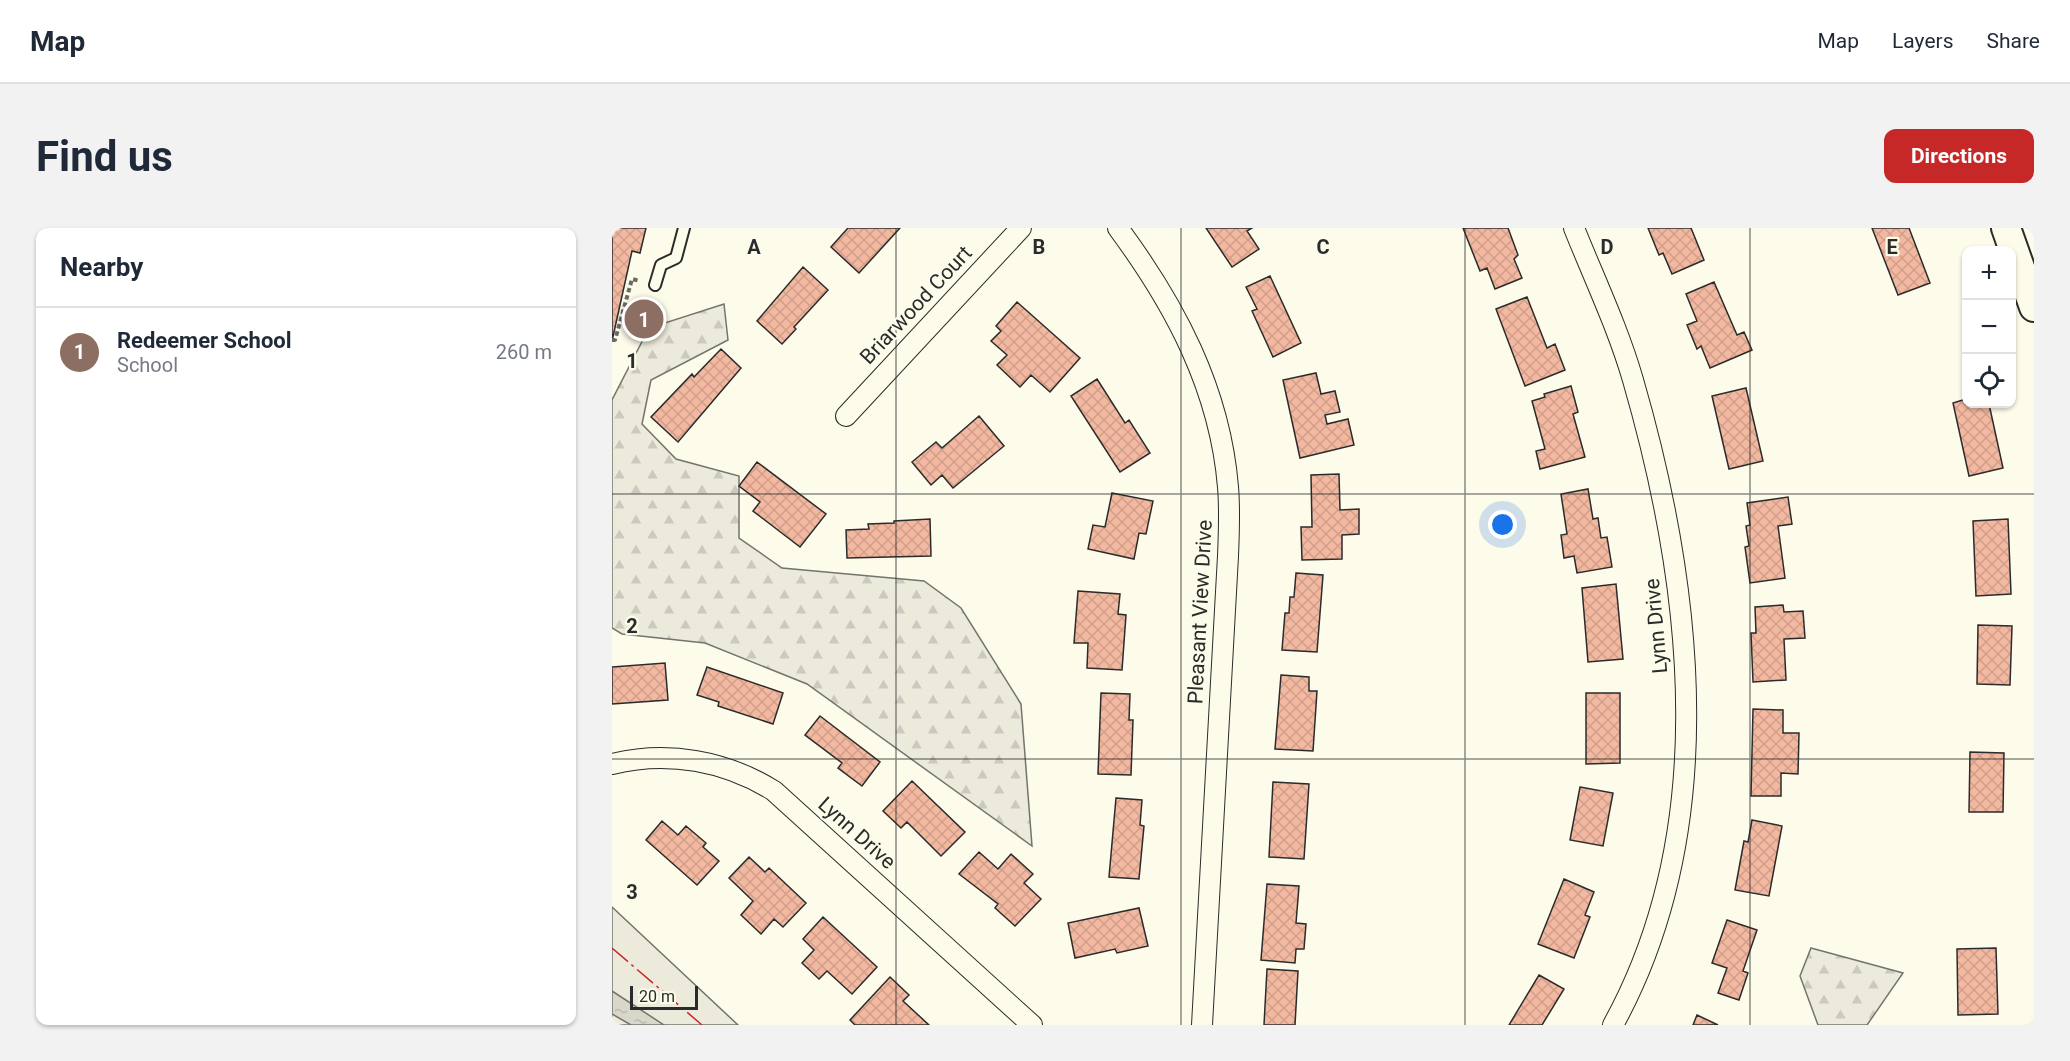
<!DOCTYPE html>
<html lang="en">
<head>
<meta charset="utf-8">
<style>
	body { margin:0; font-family:Roboto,sans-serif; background:#f2f2f3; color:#1f2937 }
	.controls { position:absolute; right:18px; top:18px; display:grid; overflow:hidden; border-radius:12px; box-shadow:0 2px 4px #0004 }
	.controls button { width:54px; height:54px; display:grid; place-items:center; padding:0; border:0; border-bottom:2px solid #e0e1e3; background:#fff; color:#1f2937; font:30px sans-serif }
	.scale { position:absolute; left:18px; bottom:15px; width:68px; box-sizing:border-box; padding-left:6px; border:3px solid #2b2b2b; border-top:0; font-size:16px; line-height:21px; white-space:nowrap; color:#2b2b2b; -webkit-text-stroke:4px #fdfbea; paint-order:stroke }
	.you { position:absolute; left:891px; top:297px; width:21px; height:21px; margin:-15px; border:4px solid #fff; border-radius:50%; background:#1a73e8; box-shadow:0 0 0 9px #1a73e833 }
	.badge { display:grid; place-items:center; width:39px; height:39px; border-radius:50%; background:#c62828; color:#fff; font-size:20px; font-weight:700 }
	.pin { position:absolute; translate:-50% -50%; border:3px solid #fff; box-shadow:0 2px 6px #0006 }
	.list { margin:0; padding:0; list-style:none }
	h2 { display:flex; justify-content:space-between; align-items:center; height:78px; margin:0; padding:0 24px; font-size:26px }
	h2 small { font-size:20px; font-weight:400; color:#747a83 }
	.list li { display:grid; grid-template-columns:39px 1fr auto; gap:18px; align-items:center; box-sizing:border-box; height:90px; padding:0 24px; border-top:2px solid #e0e1e3 }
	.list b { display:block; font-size:22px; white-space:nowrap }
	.list p { margin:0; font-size:20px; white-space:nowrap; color:#747a83 }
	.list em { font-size:20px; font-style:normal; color:#747a83 }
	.icon { flex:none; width:33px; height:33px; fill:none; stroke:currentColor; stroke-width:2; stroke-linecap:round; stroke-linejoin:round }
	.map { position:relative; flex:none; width:1422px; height:797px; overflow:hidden; border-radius:12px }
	header { display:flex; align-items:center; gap:36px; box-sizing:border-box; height:84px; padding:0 30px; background:#fff; border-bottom:2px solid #e0e1e3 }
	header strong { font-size:28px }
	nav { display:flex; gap:33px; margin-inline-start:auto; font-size:21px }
	.intro { display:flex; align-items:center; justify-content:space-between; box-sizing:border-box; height:144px; padding:0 36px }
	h1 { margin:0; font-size:42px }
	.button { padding:15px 27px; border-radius:12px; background:#c62828; color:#fff; font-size:21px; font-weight:700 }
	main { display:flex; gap:36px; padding:0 36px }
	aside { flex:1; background:#fff; border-radius:12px; box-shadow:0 2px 4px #0004 }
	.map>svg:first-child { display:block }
	.forest { fill:url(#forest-firs); stroke:#74746e; stroke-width:1.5 }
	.green { fill:#ecebdb; stroke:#74746e; stroke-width:1.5 }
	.water { fill:url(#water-ripples); stroke:#74746e; stroke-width:1.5 }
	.building { fill:url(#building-cross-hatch); stroke:#2b2b2b; stroke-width:1.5 }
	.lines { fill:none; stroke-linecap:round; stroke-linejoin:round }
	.service-casing { stroke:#2b2b2b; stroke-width:14 }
	.minor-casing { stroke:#2b2b2b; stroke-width:22 }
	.secondary-casing { stroke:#2b2b2b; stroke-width:32 }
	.path { stroke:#6a6964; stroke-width:4; stroke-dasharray:4.5 3; stroke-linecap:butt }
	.service { stroke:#fdfbea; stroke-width:10 }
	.minor { stroke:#fdfbea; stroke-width:20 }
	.secondary { stroke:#fdfbea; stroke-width:28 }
	.power { stroke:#c62828; stroke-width:1.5; stroke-dasharray:21 4.5 3 4.5; stroke-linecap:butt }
	.grid { fill:none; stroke:#2b2b2b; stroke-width:1.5; stroke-opacity:0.55 }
	.labels { text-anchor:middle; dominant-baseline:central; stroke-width:4.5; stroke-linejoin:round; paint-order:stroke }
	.street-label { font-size:21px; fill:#2b2b2b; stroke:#fdfbea }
	.grid-label { font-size:20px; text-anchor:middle; font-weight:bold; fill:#2b2b2b; stroke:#fdfbea; stroke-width:4.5; stroke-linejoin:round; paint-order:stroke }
</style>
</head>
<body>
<header>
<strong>Map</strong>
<nav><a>Map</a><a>Layers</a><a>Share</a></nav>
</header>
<div class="intro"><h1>Find us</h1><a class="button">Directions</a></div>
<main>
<aside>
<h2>Nearby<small></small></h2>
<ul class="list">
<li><span class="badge" style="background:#8d6e63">1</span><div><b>Redeemer School</b><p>School</p></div><em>260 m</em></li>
</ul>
</aside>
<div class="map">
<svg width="1422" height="797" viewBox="0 0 1422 797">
	<defs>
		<pattern id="forest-firs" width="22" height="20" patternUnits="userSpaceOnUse" patternTransform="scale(1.5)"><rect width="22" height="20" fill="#ecebdb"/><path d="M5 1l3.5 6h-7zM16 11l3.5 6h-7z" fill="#cbcabc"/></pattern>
		<pattern id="water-ripples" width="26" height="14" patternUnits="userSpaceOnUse" patternTransform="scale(1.5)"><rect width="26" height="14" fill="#d8d7c9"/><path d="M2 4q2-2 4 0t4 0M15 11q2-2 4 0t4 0" fill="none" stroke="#bab9ad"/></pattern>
		<pattern id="building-cross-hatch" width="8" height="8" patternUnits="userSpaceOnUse" patternTransform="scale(1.5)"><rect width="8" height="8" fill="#f2b8a0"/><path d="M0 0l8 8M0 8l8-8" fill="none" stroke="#d09e8a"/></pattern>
	</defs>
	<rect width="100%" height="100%" fill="#fdfbea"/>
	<path class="forest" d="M112,76l4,36 -77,40 -9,44 34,35 63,17v62l43,30 142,13 37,27 60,96 11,142 -225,-162 -102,-41 -83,-9 -10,-6v-228l37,-72z
		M1199,720l92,25 -36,52h-49l-18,-49z"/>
	<path class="green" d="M0,679l126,118h-126z"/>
	<path class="water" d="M0,763l52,34h-33l-19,-11z"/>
	<path class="building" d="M0,0h34l-6,25 -8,-2 -20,90z
		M236,0h52l-41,45 -28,-26z
		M594,0h46l-5,3 12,18 -27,18z
		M851,0h45l10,27 -4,4 8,19 -27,11 -8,-21 -7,3z
		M1036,0h43l13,32 -32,14 -9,-21 -4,2z
		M1260,0h37l21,55 -32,12z
		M191,39l25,23 -34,37 2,2 -14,15 -25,-23z
		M658,48l31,67 -28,14 -21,-46 5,-2 -11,-22z
		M1102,54l23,53 7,-3 8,18 -42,18 -9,-22 -4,3 -10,-24 10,-4 -11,-27z
		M915,69l20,51 8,-4 10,26 -40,16 -29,-77z
		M405,74l63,56 -30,34 -19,-17 -11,12 -23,-22 10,-10 -16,-14 10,-10 -5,-5z
		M109,121l20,19 -63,74 -27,-25 41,-43 2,3z
		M704,145l5,21 14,-3 5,21 -15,3 2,9 21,-5 6,26 -54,13 -17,-78z
		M485,151l28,44 4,-3 21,33 -30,19 -49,-76z
		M959,158l7,26 -5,2 12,43 -45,12 -4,-18 9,-2 -13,-48 13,-4 -1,-3z
		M1134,160l17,73 -34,8 -17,-73z
		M1354,171v5h23l14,64 -34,8 -16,-73z
		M367,188l25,30 -51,42 -11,-13 -11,10 -19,-23 24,-20 6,6z
		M145,234l69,52 -26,33 -47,-36 7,-9 -21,-16z
		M727,246l1,36 19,-1v25l-17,1v24l-40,1 -1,-33h11l-1,-52z
		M976,261l5,30 5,-1 3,20 6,-1 5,30 -35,6 -3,-17 -10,2 -3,-23 6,-1 -6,-40z
		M500,265l41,8 -7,33 -7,-1 -5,26 -46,-10 5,-24 12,2z
		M1176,269l4,27 -14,2 7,52 -35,5 -5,-36 4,-1 -3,-20 4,-1 -3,-22z
		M318,291l1,37 -84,2 -1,-28 23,-1 -1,-5 26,-1v-2z
		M1396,291l3,75 -35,2 -3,-75z
		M684,345l27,2 -6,77 -35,-2 3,-37h4l1,-16h4z
		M1004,356l7,75 -35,3 -6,-74z
		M466,363l42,3 -2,20 8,1 -4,55 -35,-2 1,-25h-14z
		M1171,377l1,7 19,-1 2,27 -21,1 2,41 -33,2 -2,-49h5l-1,-26z
		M1366,397l34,1 -2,59 -33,-1z
		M53,435l3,37 -56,4v-37z
		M95,439l76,26 -10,31 -55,-18 1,-4 -22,-7z
		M669,447l28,2v14h8l-4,60 -38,-2z
		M489,465l29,1 -1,26h4l-2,55 -33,-1z
		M974,465h34v70l-34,1z
		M1141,481l30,1v23h16l-1,41 -17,-1v23h-30z
		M208,488l60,46 -18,24 -24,-18 4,-5 -37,-28z
		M1358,524l34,1 -1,59h-34z
		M300,553l53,51 -24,24 -34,-34 -6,6 -18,-17z
		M661,554l36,2 -5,75 -35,-2z
		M968,559l33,6 -10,53 -33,-6z
		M504,570l26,2 -2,25 4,1 -5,53 -30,-2z
		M1140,592l30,6 -13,70 -34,-6 9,-49 4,1z
		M50,593l16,14 8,-9 20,17 -3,4 16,14 -22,24 -51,-45z
		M367,624l19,17 13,-15 22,20 -9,9 17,16 -26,27 -20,-18 3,-4 -39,-30z
		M137,629l16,15 4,-4 37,35 -23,24 -9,-8 -13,15 -20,-19 12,-14 -24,-23z
		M952,651l30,13 -9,23 5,2 -16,41 -36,-14z
		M655,656l32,2 -3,37 10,1 -2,25h-8l-1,14 -34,-3z
		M527,680l9,38 -31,7 -2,-4 -40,9 -7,-35z
		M211,689l54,50 -25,27 -25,-23 -8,8 -17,-16 12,-13 -11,-11z
		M1115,692l30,10 -14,41 5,2 -9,27 -21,-7 9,-25 -15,-5z
		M1384,720l2,66 -40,1 -1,-66z
		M655,741l31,2 -3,54h-31z
		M927,747l25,14 -22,36h-33z
		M278,749l19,18 -6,6 26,24h-74l-5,-5z
		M1085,787l21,10h-25z"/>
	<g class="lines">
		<g class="service-casing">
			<path id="service" d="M43,57l6,-20 15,-7 8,-30"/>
		</g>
		<g class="minor-casing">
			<path id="minor" d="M506,0c57,77 102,161 110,259 2,23 1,46 0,69l-26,469
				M962,0c20,50 44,100 59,152 60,207 88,449 -20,645
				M234,188l175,-188
				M0,536c56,-14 114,-3 162,27l258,234"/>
		</g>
		<g class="secondary-casing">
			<path id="secondary" d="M1394,0l28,79"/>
		</g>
		<path class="path" d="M0,112h3l17,-61 8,2"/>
		<use href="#service" class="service"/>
		<use href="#minor" class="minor"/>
		<use href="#secondary" class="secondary"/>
		<path class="power" d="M0,720l90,77"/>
	</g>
	<path class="grid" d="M284,0v797M569,0v797M853,0v797M1138,0v797M0,266h1422M0,531h1422"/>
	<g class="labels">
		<g class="street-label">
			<text transform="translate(304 77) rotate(-47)">Briarwood Court</text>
			<text transform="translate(588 384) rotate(-87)">Pleasant View Drive</text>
			<text transform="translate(1044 398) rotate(-95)">Lynn Drive</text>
			<text transform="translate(245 605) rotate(42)">Lynn Drive</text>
		</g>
	</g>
	<g class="grid-label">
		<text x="142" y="26">A</text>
		<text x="427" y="26">B</text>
		<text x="711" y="26">C</text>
		<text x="995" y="26">D</text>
		<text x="1280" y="26">E</text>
		<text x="20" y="140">1</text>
		<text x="20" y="405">2</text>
		<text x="20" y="671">3</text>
	</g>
</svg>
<div class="controls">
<button>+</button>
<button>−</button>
<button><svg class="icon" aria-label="locate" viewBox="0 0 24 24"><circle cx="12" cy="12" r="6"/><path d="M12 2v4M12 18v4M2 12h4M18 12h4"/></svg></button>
</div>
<div class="scale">20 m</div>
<div class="you"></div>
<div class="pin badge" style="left:32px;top:91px;background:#8d6e63">1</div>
</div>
</main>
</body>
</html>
